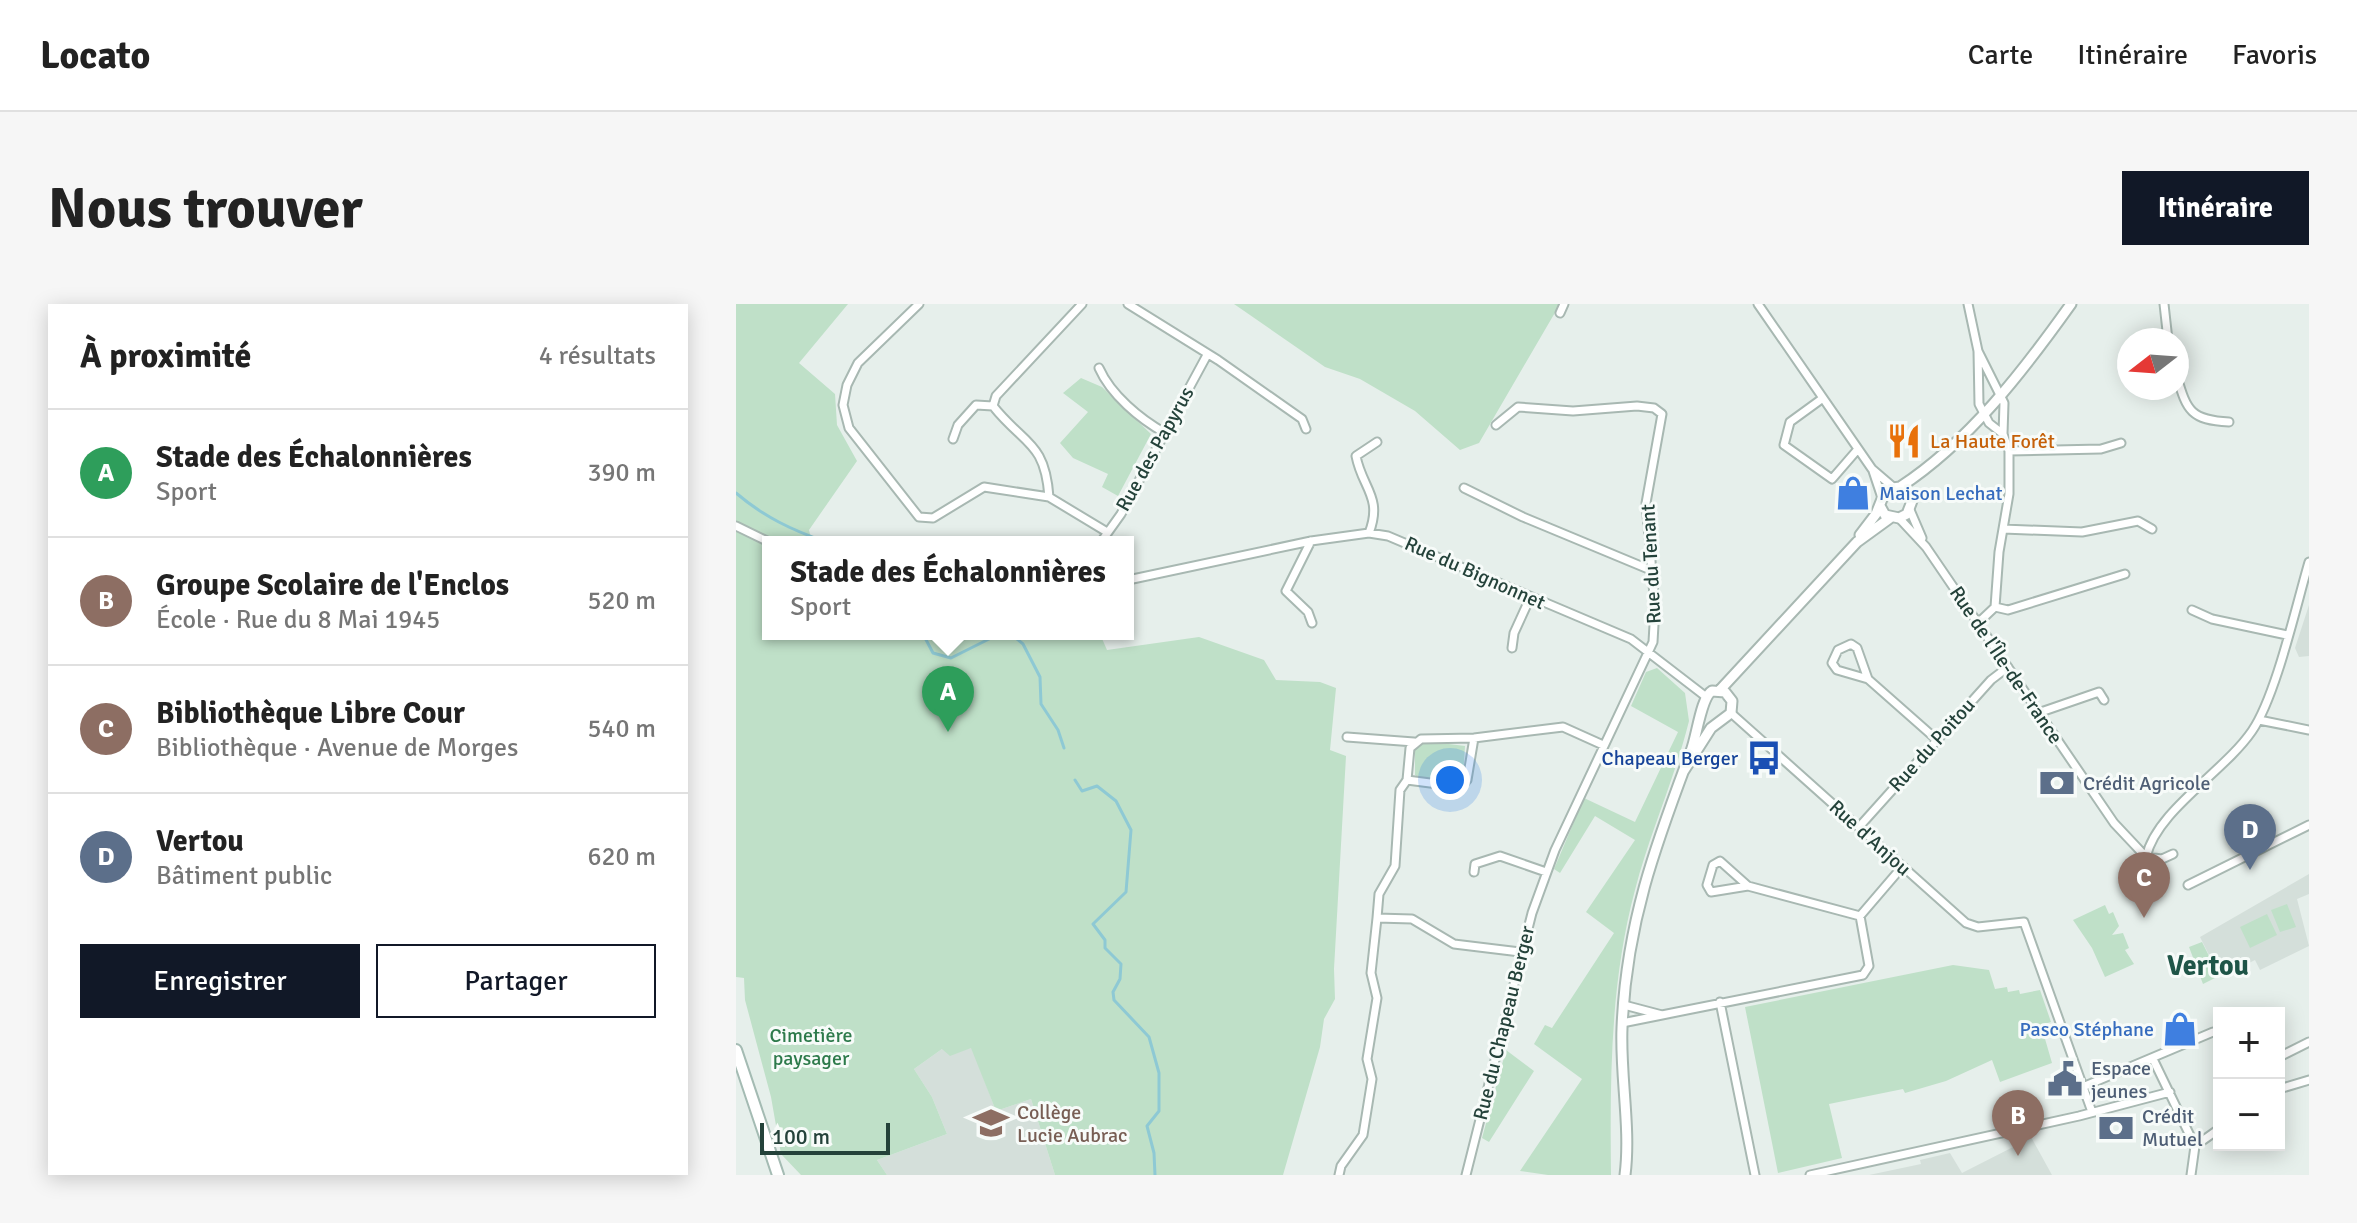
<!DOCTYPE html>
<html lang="fr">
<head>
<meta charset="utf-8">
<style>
	body { margin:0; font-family:Signika,sans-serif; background:#f6f6f6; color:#222 }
	.controls { position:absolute; right:24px; bottom:24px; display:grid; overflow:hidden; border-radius:0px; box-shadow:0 4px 20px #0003 }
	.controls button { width:72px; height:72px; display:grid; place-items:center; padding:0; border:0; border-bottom:2px solid #e0e0e0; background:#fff; color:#222; font:40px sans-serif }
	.compass { position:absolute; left:1381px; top:24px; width:72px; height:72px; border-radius:50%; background:#fff; box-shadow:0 4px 20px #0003; rotate:253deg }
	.scale { position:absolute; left:24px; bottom:20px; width:130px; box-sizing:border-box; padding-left:8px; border:4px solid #24423a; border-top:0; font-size:22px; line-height:28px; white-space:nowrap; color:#24423a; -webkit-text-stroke:6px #f7fbf9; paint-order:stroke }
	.you { position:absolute; left:714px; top:476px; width:28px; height:28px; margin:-20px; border:6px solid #fff; border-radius:50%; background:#1a73e8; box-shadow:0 0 0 12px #1a73e833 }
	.badge { display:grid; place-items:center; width:52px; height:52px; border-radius:50%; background:#111827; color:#fff; font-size:26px; font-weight:700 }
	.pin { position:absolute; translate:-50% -66px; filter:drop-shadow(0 2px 4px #0008) }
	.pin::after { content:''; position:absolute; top:42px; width:28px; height:24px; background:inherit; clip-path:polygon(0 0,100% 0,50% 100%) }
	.popup { position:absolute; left:26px; top:232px; width:372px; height:104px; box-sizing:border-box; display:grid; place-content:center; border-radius:0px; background:#fff; filter:drop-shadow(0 2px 6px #0005); font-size:26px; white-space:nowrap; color:#767676 }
	.popup b { font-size:30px; color:#222 }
	.popup::after { content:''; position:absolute; left:50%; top:100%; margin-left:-16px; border:16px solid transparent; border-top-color:#fff }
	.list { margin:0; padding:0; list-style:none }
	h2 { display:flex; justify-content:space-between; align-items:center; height:104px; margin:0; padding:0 32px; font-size:34px }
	h2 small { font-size:26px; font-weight:400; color:#767676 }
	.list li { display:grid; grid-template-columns:52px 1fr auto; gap:24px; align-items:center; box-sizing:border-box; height:128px; padding:0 32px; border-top:2px solid #e0e0e0 }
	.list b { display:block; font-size:30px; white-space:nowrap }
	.list p { margin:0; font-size:26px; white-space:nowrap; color:#767676 }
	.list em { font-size:26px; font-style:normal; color:#767676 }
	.actions { display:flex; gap:16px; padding:24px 32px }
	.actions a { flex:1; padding:18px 0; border:2px solid #111827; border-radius:0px; text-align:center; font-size:28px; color:#111827 }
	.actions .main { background:#111827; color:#fff }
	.map { position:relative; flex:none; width:1573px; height:871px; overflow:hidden; border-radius:0px }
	header { display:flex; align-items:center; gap:48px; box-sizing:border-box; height:112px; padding:0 40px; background:#fff; border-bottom:2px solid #e0e0e0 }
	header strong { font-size:38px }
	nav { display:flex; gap:44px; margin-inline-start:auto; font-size:28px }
	.intro { display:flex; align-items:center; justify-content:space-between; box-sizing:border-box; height:192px; padding:0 48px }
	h1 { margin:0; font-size:56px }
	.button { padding:20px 36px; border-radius:0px; background:#111827; color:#fff; font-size:28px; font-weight:700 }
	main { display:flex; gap:48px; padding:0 48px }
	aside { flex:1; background:#fff; border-radius:0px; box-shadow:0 4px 20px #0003 }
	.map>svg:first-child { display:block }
	.built { fill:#d4dfda }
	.green { fill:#bfe0c8 }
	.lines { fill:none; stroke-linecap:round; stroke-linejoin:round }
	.stream { stroke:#8ec9d4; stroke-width:3 }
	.minor-casing { stroke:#a8b8b2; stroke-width:11 }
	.tertiary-casing { stroke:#a8b8b2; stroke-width:13 }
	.secondary-casing { stroke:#a4bbb3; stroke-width:14 }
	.minor { stroke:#fff; stroke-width:7 }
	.tertiary { stroke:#fff; stroke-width:9 }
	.secondary { stroke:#fff; stroke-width:10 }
	.labels { text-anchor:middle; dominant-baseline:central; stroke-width:6; stroke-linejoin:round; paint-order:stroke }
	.food-label { font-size:20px; fill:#c56008; stroke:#f7fbf9; text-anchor:start }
	.street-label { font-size:20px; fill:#24423a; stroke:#f7fbf9 }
	.shop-label { font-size:20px; fill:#366cbe; stroke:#f7fbf9; text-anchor:start }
	.transit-label { font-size:20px; fill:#164399; stroke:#f7fbf9; text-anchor:end }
	.service-label { font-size:20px; fill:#4e5e75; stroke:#f7fbf9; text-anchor:start }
	.park-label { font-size:20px; fill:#2d7a4b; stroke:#f7fbf9 }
	.education-label { font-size:20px; fill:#785e54; stroke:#f7fbf9; text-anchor:start }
	.district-label { font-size:28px; font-weight:bold; fill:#1f5548; stroke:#f7fbf9 }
</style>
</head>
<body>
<header>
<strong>Locato</strong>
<nav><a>Carte</a><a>Itinéraire</a><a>Favoris</a></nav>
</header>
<div class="intro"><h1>Nous trouver</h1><a class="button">Itinéraire</a></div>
<main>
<aside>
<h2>À proximité<small>4 résultats</small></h2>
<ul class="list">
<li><span class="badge" style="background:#2e9e5b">A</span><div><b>Stade des Échalonnières</b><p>Sport</p></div><em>390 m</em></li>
<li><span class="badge" style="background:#8d6e63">B</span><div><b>Groupe Scolaire de l'Enclos</b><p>École · Rue du 8 Mai 1945</p></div><em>520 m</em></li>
<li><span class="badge" style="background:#8d6e63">C</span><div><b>Bibliothèque Libre Cour</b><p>Bibliothèque · Avenue de Morges</p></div><em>540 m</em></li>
<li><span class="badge" style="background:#5c6f8a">D</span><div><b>Vertou</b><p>Bâtiment public</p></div><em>620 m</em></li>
</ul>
<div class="actions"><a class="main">Enregistrer</a><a>Partager</a></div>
</aside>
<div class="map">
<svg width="1573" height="871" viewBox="0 0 1573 871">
	<rect width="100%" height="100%" fill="#e6efeb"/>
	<path class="built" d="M1573,301v51l-10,1 -4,-9z
		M1573,570v20l-12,5 12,47 -49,24 -5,-10 -14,7 -3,-4 -20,10 -18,-36z
		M236,744l24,63 35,-12 24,76h-168l-10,-15 70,-26 -15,-37 -18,-28 28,-20z
		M1294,831l22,40h-183l52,-11 -1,-4 30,-7 12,20 55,-28 -2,-6z"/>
	<path class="green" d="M0,0h112l-49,59 36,31 2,31 20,36 -48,69 3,12h-44v92h332l7,16 92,-13 65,23 12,20 44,2 16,6 -6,62 16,6 -12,213 1,30 -11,20 -4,28 -37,128h-228l-24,-76 -35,12 -25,-63 -21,8 -8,-7 -28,20 18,28 15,37 -70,26 10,15h-86l-20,-21 -10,-57 -26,-97 -1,-22 -8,-1z
		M498,0h326l-81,139 -19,7 -45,-39 -55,-32 -35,-12z
		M345,74l21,9 49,47 -33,62 -16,-9 6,-13 -35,-16 -13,-15 28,-31 -25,-19z
		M921,364l28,25 4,28c-14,57 -39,111 -54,169 -25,93 -25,189 -24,285h-63l-28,-4 62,-92 -48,-35 11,-19 7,3 62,-95 -28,-21 49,-72 -40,-24 -35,57 -6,-4 30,-71 51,24 43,-90 -47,-26 15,-34z
		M689,437l40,5 -2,32c-11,9 -37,5 -48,-3v-26z
		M1551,600l9,23 -16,5 -9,-22z
		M1369,601l4,9 4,-2 6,14 -7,9 11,-2 6,15 -4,2 9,14 -29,13 -13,-29 -19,-28z
		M1531,610l10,21 -27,13 -10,-21z
		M1466,638l17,34 -16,8 -14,-37z
		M1217,661l36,5 6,19 12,-2 1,5 11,-2 1,4 20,-4 11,32 -10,3 11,38 -52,19 -8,-22 -46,21 -41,12 -2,-4 -74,15 13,54 -64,15 -33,-166z
		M770,746l28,21 -45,71 -7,-4z"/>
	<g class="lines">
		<path class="stream" d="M0,189c28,24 56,37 90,49
			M187,330l10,19 18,5 48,-24
			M275,330l12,10 17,33 1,27 17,26 6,18
			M339,476l7,11 15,-5 19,15 15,29 -5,62 -33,32 12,16v8l16,16 -1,15 -7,13 1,8 35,37 10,36v38l-12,15 7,27 1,22"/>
		<g class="minor-casing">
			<path id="minor" d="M183,0l-61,59 -11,22 -4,20 6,23 70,89 14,1 51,-31 65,10 58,35
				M392,0l90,56 84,59 4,10
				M1022,0l114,165 21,18
				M1232,0l10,47 1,53 10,19 14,11
				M1428,0l4,36
				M824,9l4,-9
				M363,64c12,27 41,51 66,65
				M1441,73c10,34 14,43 52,45
				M1087,94l-33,24 -6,23 48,34 26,-30
				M217,135l5,-14 18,-20 17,1
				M1273,147l92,-2 20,-6
				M1137,167l8,24
				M728,184l59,29 130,54
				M313,193c-4,-56 -25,-52 -56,-91l3,-10 86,-92
				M1174,206l12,28
				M1163,214l27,29 188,276 32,34
				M0,222l33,16
				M1267,225l79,3 56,-11 14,8
				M633,229c14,-36 -7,-45 -13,-77l21,-14
				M575,237l-25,50 22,21 4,11
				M365,238l20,-28 86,-159
				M392,276l183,-39 58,-8 19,3 243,103 74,57
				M1259,303l13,3 117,-36
				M1456,306l20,9 75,16
				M1242,319l17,-16 4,-55 10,-58v-43l-6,-17 1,-31 -26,-52
				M776,344l2,-15 16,-35
				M1132,375l-11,-31 -6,-4 -13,6 -6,13 5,7 31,9 68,60
				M995,409l235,210 12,4 46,-5 68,190
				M1302,409l61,-21 5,8
				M1523,416l50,10
				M611,433l67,5
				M738,434l-7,42 -6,7 -54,-7 3,-32 11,-9 53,-1 89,-11 40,18
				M671,476l-7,10 -5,76 -16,28 -2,24 35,1 42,25 66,8
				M1123,523l132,-147 17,-13
				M1410,553c11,-47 78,-85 106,-126 24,-35 44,-125 57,-169
				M1410,553l16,2 11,-5
				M738,568l1,-8 25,-8 46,16
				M1452,581l121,-60
				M1012,582l-37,6 -4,-7 6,-20 7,-4 28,25 112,30
				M984,698l35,173
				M926,711l201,-40 6,-9 -9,-50 42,-49
				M886,719l40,-8 -38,-10
				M1543,753l30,-15
				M1417,755l42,87
				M1349,782l128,-54 6,1
				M1543,785l30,-9
				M603,871l2,-9 22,-31 9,-56 -5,-20 10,-61 -6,-25 6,-55
				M730,871l66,-262 23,-63 98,-208 2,-35 -9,-104 16,-89 -8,-6 -17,-2 -64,5 -55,-4 -22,18
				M1074,871l269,-59 91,-24
				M1455,871l4,-29 24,-17"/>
		</g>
		<g class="tertiary-casing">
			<path id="tertiary" d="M1164,183c69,-45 124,-117 171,-183
				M1124,231l16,-21 10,-25 14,-2 12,14 -5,13 -8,4 -14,-3 -5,-9
				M984,386l137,-148 33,-24
				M889,871c6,-47 -5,-99 -3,-147 4,-103 33,-182 69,-277 6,-15 10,-54 21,-60l13,1 7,9 -1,12 -20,15 -28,44"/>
		</g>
		<g class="secondary-casing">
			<path id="secondary" d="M0,746l42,125"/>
		</g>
		<use href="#minor" class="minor"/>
		<use href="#tertiary" class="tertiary"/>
		<use href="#secondary" class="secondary"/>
	</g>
	<defs>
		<g id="restaurant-bare" transform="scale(2.76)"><path d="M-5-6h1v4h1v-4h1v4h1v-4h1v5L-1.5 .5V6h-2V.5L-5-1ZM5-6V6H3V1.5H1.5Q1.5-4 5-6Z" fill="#e8710a" stroke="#f7fbf9" stroke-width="2.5" paint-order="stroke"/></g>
		<g id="shop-bare" transform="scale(2.76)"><path d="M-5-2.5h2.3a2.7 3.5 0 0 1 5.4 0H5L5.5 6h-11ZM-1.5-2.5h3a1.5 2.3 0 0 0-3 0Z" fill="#3f7fe0" stroke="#f7fbf9" stroke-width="2.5" paint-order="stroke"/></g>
		<g id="bus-bare" transform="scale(2.76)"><path d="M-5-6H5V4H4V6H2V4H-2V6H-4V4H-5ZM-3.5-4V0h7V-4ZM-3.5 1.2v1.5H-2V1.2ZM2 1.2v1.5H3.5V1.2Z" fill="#1a4fb4" stroke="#f7fbf9" stroke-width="2.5" paint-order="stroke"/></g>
		<g id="bank-bare" transform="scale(2.76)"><path d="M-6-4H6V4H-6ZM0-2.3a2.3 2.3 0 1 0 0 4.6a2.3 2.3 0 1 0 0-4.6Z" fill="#5c6f8a" stroke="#f7fbf9" stroke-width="2.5" paint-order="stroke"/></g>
		<g id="civic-bare" transform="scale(2.76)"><path d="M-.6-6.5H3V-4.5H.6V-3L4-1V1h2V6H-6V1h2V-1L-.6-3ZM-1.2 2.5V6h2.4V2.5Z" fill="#5c6f8a" stroke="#f7fbf9" stroke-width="2.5" paint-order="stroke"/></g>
		<g id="school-bare" transform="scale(2.76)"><path d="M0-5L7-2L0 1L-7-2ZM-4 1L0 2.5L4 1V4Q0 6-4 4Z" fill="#8d6e63" stroke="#f7fbf9" stroke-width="2.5" paint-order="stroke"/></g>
	</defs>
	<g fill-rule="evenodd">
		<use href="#restaurant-bare" x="1168" y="137"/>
		<use href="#shop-bare" x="1117" y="189"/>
		<use href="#bus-bare" x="1028" y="454"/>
		<use href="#bank-bare" x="1321" y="479"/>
		<use href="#shop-bare" x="1444" y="725"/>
		<use href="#civic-bare" x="1329" y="775"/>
		<use href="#school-bare" x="255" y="819"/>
		<use href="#bank-bare" x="1380" y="824"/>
	</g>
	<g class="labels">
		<g class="food-label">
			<text x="1194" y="137">La Haute Forêt</text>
		</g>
		<g class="street-label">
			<text transform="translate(419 145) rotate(-61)">Rue des Papyrus</text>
			<text transform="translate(915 260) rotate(-93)">Rue du Tenant</text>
			<text transform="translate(739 269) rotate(24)">Rue du Bignonnet</text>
			<text transform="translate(1270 361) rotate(56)">Rue de l'Île-de-France</text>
			<text transform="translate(1196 441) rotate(-48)">Rue du Poitou</text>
			<text transform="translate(1134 534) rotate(42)">Rue d'Anjou</text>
			<text transform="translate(768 719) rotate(-76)">Rue du Chapeau Berger</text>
		</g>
		<g class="shop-label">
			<text x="1143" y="189">Maison Lechat</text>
			<text x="1418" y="725" text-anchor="end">Pasco Stéphane</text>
		</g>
		<g class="transit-label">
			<text x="1002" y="454">Chapeau Berger</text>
		</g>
		<g class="service-label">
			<text x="1347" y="479">Crédit Agricole</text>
			<text x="1355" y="764">Espace<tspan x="1355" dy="23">jeunes</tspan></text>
			<text x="1406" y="812">Crédit<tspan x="1406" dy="23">Mutuel</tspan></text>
		</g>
		<g class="park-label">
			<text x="75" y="731">Cimetière<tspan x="75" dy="23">paysager</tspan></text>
		</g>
		<g class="education-label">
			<text x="281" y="808">Collège<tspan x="281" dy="23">Lucie Aubrac</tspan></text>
		</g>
		<g class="district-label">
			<text x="1472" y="662">Vertou</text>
		</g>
	</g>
</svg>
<div class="controls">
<button>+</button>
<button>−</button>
</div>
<svg class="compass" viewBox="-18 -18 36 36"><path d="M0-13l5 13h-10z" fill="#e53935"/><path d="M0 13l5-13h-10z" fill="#767676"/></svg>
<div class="scale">100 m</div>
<div class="you"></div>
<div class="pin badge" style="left:212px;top:428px;background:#2e9e5b">A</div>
<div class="popup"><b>Stade des Échalonnières</b>Sport</div>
<div class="pin badge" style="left:1282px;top:852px;background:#8d6e63">B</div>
<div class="pin badge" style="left:1408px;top:614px;background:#8d6e63">C</div>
<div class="pin badge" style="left:1514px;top:566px;background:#5c6f8a">D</div>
</div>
</main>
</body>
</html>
